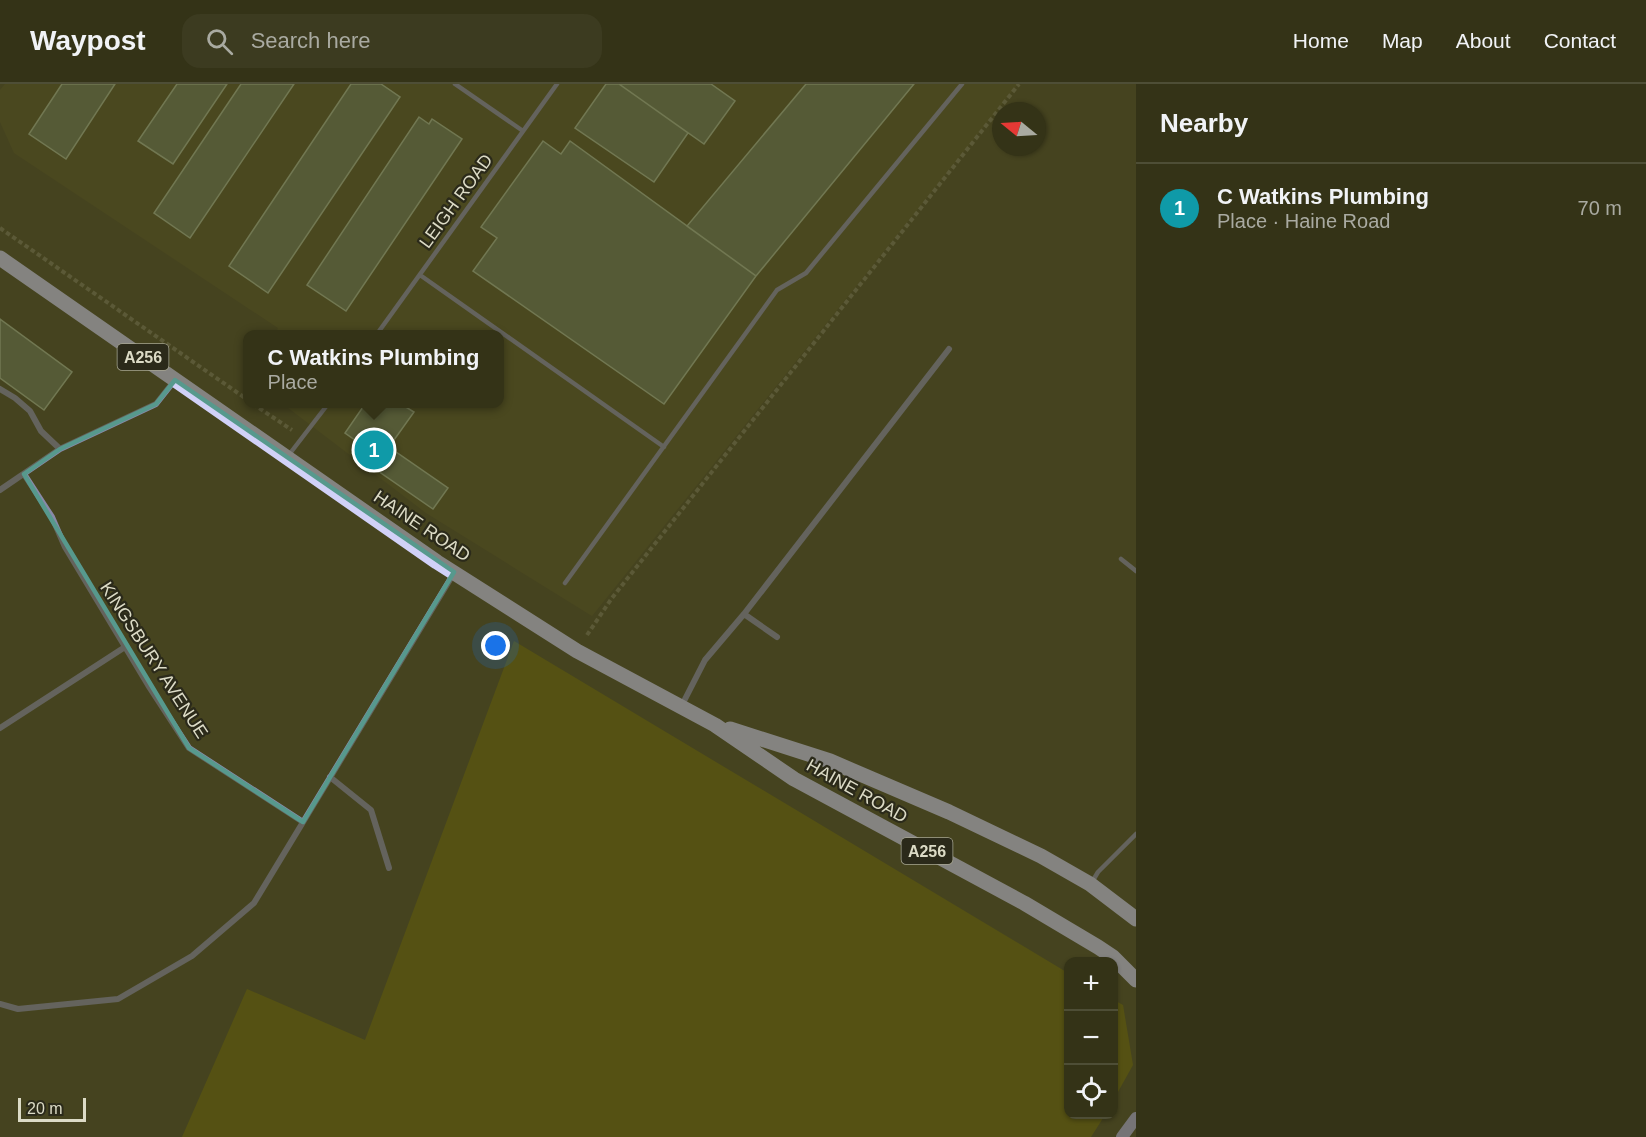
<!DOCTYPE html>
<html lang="en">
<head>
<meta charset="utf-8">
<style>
	body { margin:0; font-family:Helvetica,sans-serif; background:#3c3b20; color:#f1f3f6 }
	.controls { position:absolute; right:18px; bottom:18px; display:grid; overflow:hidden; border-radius:12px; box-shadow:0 2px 4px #0004 }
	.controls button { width:54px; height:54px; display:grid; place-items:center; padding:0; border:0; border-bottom:2px solid #4e4e36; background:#343317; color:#f1f3f6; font:30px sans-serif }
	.compass { position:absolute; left:992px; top:18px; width:54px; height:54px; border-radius:50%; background:#343317; box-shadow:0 2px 4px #0004; rotate:288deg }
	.scale { position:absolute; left:18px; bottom:15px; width:68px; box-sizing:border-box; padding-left:6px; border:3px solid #dcdbc6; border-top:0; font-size:16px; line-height:21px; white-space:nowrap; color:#dcdbc6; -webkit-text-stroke:4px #2b2a1a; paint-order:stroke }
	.you { position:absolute; left:496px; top:562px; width:21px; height:21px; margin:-15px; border:4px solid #fff; border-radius:50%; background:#1a73e8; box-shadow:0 0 0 9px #1a73e833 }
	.badge { display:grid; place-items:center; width:39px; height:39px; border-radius:50%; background:#b0adfa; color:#fff; font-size:20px; font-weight:700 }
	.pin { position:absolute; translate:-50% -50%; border:3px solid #fff; box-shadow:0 2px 6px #0006 }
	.popup { position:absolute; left:243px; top:246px; width:261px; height:78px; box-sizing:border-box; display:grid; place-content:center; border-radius:12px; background:#343317; filter:drop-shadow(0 2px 4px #0005); font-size:20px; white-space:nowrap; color:#a9aaa1 }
	.popup b { font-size:22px; color:#f1f3f6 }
	.popup::after { content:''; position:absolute; left:50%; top:100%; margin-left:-12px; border:12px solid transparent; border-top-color:#343317 }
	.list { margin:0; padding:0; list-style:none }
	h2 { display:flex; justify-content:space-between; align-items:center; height:78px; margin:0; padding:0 24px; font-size:26px }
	h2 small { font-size:20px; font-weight:400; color:#a9aaa1 }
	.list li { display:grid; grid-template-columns:39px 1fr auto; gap:18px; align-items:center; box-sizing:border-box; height:90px; padding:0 24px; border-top:2px solid #4e4e36 }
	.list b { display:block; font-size:22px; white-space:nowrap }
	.list p { margin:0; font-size:20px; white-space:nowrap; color:#a9aaa1 }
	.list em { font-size:20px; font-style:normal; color:#a9aaa1 }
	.icon { flex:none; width:33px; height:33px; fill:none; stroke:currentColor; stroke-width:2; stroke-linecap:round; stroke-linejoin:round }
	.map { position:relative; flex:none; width:1136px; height:1053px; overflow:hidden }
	header { display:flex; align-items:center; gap:36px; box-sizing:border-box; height:84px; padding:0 30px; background:#343317; border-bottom:2px solid #4e4e36 }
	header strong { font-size:28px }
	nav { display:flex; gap:33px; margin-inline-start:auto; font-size:21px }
	.search { width:420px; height:54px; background:#3c3b20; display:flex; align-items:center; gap:15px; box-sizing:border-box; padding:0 21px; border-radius:18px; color:#a9aaa1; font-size:22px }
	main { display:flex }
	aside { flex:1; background:#343317 }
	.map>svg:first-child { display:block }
	.built { fill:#514e21 }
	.green { fill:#696305 }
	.building { fill:#697753; stroke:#a7b790; stroke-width:1.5 }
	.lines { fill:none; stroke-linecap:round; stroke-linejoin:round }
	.path { stroke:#767454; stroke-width:4; stroke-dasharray:4.5 3; stroke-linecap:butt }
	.lane { stroke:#8989a8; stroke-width:4.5 }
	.street { stroke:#8989a8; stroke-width:6 }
	.secondary { stroke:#b1b0e1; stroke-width:12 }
	.primary { stroke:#d1d1f7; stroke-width:15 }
	.marked { fill:none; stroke:#57998d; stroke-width:4.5; stroke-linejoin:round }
	.labels { text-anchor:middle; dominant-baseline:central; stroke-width:4.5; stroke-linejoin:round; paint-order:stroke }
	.shield { fill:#2b2a1a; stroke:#a7a692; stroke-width:1.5 }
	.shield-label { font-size:16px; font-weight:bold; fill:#dcdbc6 }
	.street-label { font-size:18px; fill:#dcdbc6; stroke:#2b2a1a }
</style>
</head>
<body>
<header>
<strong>Waypost</strong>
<div class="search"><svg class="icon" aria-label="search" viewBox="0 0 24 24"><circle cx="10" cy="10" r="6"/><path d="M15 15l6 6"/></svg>Search here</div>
<nav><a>Home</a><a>Map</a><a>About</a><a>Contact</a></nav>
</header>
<main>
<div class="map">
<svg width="1136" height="1053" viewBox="0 0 1136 1053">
	<rect width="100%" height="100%" fill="#46441f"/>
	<path class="built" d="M5,0h1013l-426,532 -166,-103 -143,-109h217v-70h-224l2,-6 -264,-175 -14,-31v-32z"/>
	<path class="green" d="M514,557l554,332v141l37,1 -14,22h-909l65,-148 118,51z
		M1114,916l9,5 10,60 -19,34z"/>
	<path class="building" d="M62,0h53l-49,75 -37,-25z
		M177,0h50l-54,80 -35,-23z
		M241,0h53l-104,154 -36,-25z
		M351,0h30l19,13 -132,196 -39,-27z
		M606,0h13l69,49 -34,49 -79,-54z
		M619,0h92l24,17 -31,43z
		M806,0h108l-158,192 -69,-50z
		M419,33l10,7 3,-5 30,20 -116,172 -39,-26z
		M543,57l18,13 9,-13 186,135 -92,128 -191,-133 24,-33 -16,-11z
		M0,235l72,53 -28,38 -44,-32z
		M365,320h17l4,3 2,-3h13l13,8 -25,35 59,41 -15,21 -81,-56 7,-10 -14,-10z"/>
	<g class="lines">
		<path class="path" d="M0,144l248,172
			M253,320l39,26
			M587,551l25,-37 407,-514"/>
		<path class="lane" d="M455,0l68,47
			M420,191l244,172
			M377,250l180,-250
			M288,372l40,-52
			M1121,475l15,12
			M565,499l212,-293 29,-17 156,-189
			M1092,798l6,-10 38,-38"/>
		<path class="street" d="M0,305l15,9 15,13 11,20 19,18
			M24,390l28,43 13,30 83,138 41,63 114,74
			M0,406l60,-41 96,-45 19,-24
			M744,530l33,23
			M682,621l23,-45 39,-46 205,-265
			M0,644l125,-81
			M330,693l41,33 18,58
			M0,920l18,5 100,-10 74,-43 62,-53 200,-330"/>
		<path class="secondary" d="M1122,1053l14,-19"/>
		<path class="primary" d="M0,174l437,304 140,89 138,74 79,54 230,124 74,44 15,10 23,23
			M730,645l100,32 119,51 92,44 49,28 46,35"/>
	</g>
	<path d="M0 0H1136V1053H0ZM175,296l279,192 -151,250 -114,-74 -165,-274 36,-25 96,-45z" fill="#46441f" fill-opacity=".55" fill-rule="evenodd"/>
	<path class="marked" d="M175,296l279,192 -151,250 -114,-74 -165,-274 36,-25 96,-45z"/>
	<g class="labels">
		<g class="shield">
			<rect x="117.5" y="260" width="51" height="26" rx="4.5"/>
			<rect x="901.5" y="754" width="51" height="26" rx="4.5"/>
		</g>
		<g class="shield-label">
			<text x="143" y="273">A256</text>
			<text x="927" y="767">A256</text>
		</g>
		<g class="street-label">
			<text transform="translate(456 117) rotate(-54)">LEIGH ROAD</text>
			<text transform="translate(422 442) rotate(34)">HAINE ROAD</text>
			<text transform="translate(154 576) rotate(57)">KINGSBURY AVENUE</text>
			<text transform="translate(857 707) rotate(29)">HAINE ROAD</text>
		</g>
	</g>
</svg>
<div class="controls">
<button>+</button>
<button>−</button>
<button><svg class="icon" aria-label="locate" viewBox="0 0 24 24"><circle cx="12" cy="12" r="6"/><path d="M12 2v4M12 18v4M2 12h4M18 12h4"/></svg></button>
</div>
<svg class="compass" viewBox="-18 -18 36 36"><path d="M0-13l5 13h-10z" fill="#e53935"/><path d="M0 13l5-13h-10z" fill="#a9aaa1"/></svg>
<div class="scale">20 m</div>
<div class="you"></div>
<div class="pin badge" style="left:374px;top:366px;background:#0f9aa8">1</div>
<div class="popup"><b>C Watkins Plumbing</b>Place</div>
</div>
<aside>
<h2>Nearby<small></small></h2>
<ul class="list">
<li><span class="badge" style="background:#0f9aa8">1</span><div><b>C Watkins Plumbing</b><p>Place · Haine Road</p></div><em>70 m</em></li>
</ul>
</aside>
</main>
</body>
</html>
